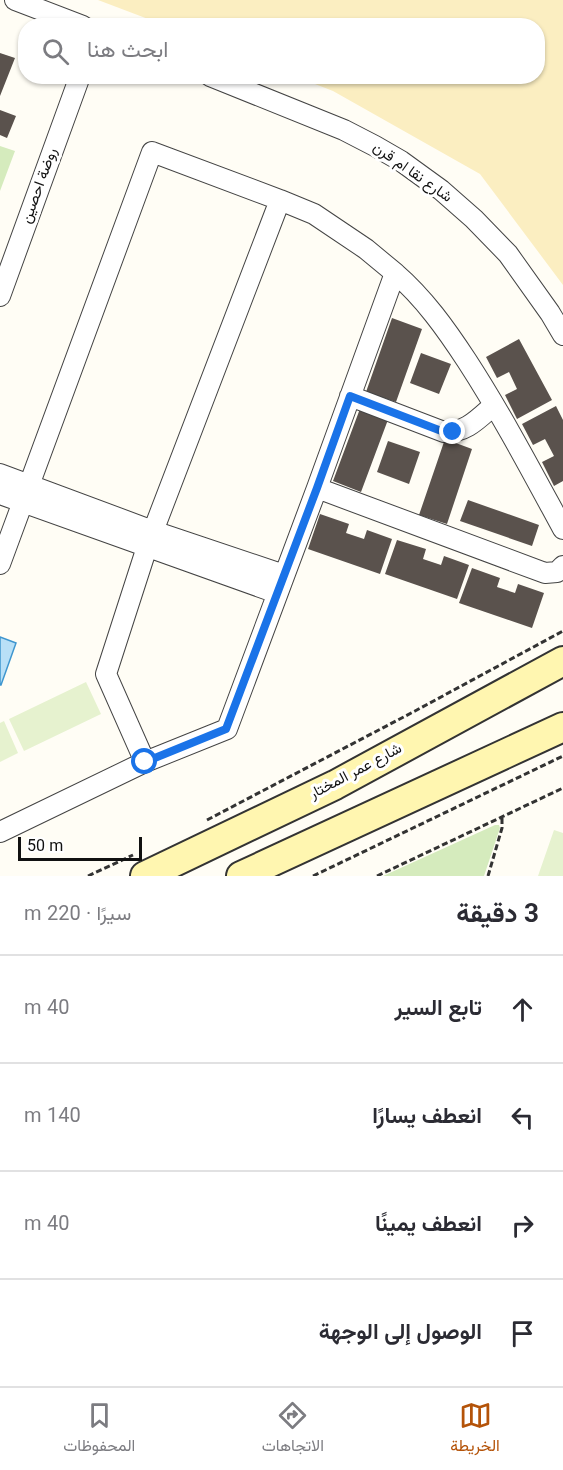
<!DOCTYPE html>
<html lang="ar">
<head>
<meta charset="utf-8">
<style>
	body { margin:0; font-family:Georgia,Vazirmatn,serif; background:#f2f2f3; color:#2b2b33; direction:rtl }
	.scale { position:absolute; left:18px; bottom:15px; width:124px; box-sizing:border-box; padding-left:6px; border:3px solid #111; border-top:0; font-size:16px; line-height:21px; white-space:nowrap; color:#111; -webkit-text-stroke:4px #fff; paint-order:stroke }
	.stop { position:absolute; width:18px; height:18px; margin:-14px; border:4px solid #1a73e8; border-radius:50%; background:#fff }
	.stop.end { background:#1a73e8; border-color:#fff; box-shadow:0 2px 6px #0008 }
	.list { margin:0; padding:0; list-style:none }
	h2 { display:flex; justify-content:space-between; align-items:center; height:78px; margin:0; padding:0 24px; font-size:26px }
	h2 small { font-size:20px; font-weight:400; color:#7c7c81 }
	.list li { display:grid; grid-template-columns:39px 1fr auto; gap:18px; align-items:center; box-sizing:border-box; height:108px; padding:0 24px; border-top:2px solid #e1e1e2 }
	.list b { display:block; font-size:22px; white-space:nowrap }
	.list em { font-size:20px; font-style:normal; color:#7c7c81 }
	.icon { flex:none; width:33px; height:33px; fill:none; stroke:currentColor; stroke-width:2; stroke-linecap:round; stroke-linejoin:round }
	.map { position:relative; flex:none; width:563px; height:876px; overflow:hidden; direction:ltr }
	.search { position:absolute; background:#fff; box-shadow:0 2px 4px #0004; left:18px; right:18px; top:18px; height:66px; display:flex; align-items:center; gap:15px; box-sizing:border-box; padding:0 21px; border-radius:24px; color:#7c7c81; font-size:22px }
	.sheet { height:510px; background:#fff }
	nav { display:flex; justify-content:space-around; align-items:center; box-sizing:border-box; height:84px; border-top:2px solid #e1e1e2; background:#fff; font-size:16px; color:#7c7c81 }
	nav a { display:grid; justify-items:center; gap:3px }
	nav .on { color:#b45309 }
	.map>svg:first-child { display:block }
	.green { fill:#d5ebbd }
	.sand { fill:#fbeec1 }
	.pitch { fill:#e6f2cf }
	.water { fill:#b9e0f7; stroke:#3f96cf; stroke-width:1.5 }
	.building { fill:#5a524d }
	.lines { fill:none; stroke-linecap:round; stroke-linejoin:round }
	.street-casing { stroke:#444; stroke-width:22 }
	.secondary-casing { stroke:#333; stroke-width:32 }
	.path { stroke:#333; stroke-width:3; stroke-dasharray:6 3; stroke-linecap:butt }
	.street { stroke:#fff; stroke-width:20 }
	.secondary { stroke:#fff6b0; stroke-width:28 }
	.route { stroke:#1a73e8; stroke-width:8 }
	.labels { text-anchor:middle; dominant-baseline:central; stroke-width:6; stroke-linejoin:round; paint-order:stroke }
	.street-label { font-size:15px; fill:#111; stroke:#fff }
</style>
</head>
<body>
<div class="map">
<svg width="563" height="876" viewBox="0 0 563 876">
	<rect width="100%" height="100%" fill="#fffdf5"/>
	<path class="green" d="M0,146l15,5 -15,40z
		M495,825h4l1,3 -16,48h-101z"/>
	<path class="sand" d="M98,0h465v285l-83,-111 -147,-83 -36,-14 241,-1v-50l-374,-1z"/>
	<path class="pitch" d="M86,682l15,32 -77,37 -15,-32z
		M4,721l14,32 -18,9v-39z
		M554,830l9,3v43h-25z"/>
	<path class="water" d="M0,637l16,6 -15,42h-1z"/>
	<path class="building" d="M0,53l15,5 -15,38z
		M0,110l16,6 -9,22 -7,-3z
		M392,318l30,11 -26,73 -30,-10z
		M519,339l33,61 -35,19 -12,-24 12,-6 -8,-17 -12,6 -11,-21z
		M421,353l30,11 -12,30 -29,-11z
		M361,406l28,11 -28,75 -28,-11z
		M556,406l7,14v61l-9,5 -12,-24 12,-6 -9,-17 -12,6 -11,-21z
		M445,439l27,10 -25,75 -28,-9z
		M388,441l32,11 -11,32 -32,-12z
		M468,500l71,25 -7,21 -72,-25z
		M320,514l29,10 -3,9 18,6 3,-9 25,9 -12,35 -72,-25z
		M397,540l29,9 -3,10 18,6 3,-9 25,9 -12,34 -72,-25z
		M472,568l28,10 -3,9 18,6 3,-9 26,9 -12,35 -73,-25z"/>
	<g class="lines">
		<g class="street-casing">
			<path id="street" d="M15,0l68,26
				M210,76l134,54 31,16 26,15 40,29 33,29 34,35 42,59 13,22
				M395,273c29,25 51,56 72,88 35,54 65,111 96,168
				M0,296l80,-220
				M350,396l94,36c22,1 34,-13 50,-27
				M0,474l153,57 131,44
				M317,488l228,85 12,-1 6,-6
				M0,494l277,99
				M0,564l152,-412 128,48 34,14 52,35 29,24 -78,215 -90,241 -82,33 -145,70
				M145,762l-39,-88 41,-127 133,-347"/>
		</g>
		<g class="secondary-casing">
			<path id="secondary" d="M145,876l190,-91 228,-124
				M241,876l322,-149"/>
		</g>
		<path class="path" d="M207,820l208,-109 148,-80
			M88,876l45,-21
			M313,876l250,-120
			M377,876l186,-88
			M488,876l14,-48v-11"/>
		<use href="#street" class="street"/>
		<use href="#secondary" class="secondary"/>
	</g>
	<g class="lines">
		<path class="route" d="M145,762l81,-33 91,-241 33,-92 94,36h9"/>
	</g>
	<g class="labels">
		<g class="street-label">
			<text transform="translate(412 173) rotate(35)">شارع نقا ام قرن</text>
			<text transform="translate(40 186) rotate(-70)">روضة احصين</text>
			<text transform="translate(356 772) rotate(-28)">شارع عمر المختار</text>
		</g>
	</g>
</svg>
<div class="scale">50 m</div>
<div class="stop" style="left:145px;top:762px"></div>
<div class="stop end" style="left:453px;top:432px"></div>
<div class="search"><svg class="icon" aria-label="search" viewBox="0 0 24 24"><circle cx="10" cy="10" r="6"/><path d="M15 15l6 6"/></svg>ابحث هنا</div>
</div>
<section class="sheet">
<h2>3 دقيقة<small>سيرًا · 220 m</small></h2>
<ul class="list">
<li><svg class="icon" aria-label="ahead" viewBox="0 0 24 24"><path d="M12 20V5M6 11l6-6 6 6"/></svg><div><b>تابع السير</b></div><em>40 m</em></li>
<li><svg class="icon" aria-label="left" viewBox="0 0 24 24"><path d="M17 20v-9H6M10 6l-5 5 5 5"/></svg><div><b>انعطف يسارًا</b></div><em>140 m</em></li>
<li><svg class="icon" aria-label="right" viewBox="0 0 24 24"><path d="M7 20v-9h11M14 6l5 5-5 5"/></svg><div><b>انعطف يمينًا</b></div><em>40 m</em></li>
<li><svg class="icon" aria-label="arrive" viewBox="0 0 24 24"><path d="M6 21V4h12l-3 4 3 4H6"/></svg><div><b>الوصول إلى الوجهة</b></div></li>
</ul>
</section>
<nav>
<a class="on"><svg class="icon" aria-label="map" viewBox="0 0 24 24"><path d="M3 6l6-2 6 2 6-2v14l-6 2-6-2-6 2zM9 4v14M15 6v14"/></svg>الخريطة</a>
<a><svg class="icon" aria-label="directions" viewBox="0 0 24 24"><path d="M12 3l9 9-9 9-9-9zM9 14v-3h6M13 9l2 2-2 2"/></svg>الاتجاهات</a>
<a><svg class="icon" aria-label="saved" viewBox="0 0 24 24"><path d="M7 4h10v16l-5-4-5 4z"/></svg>المحفوظات</a>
</nav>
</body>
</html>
